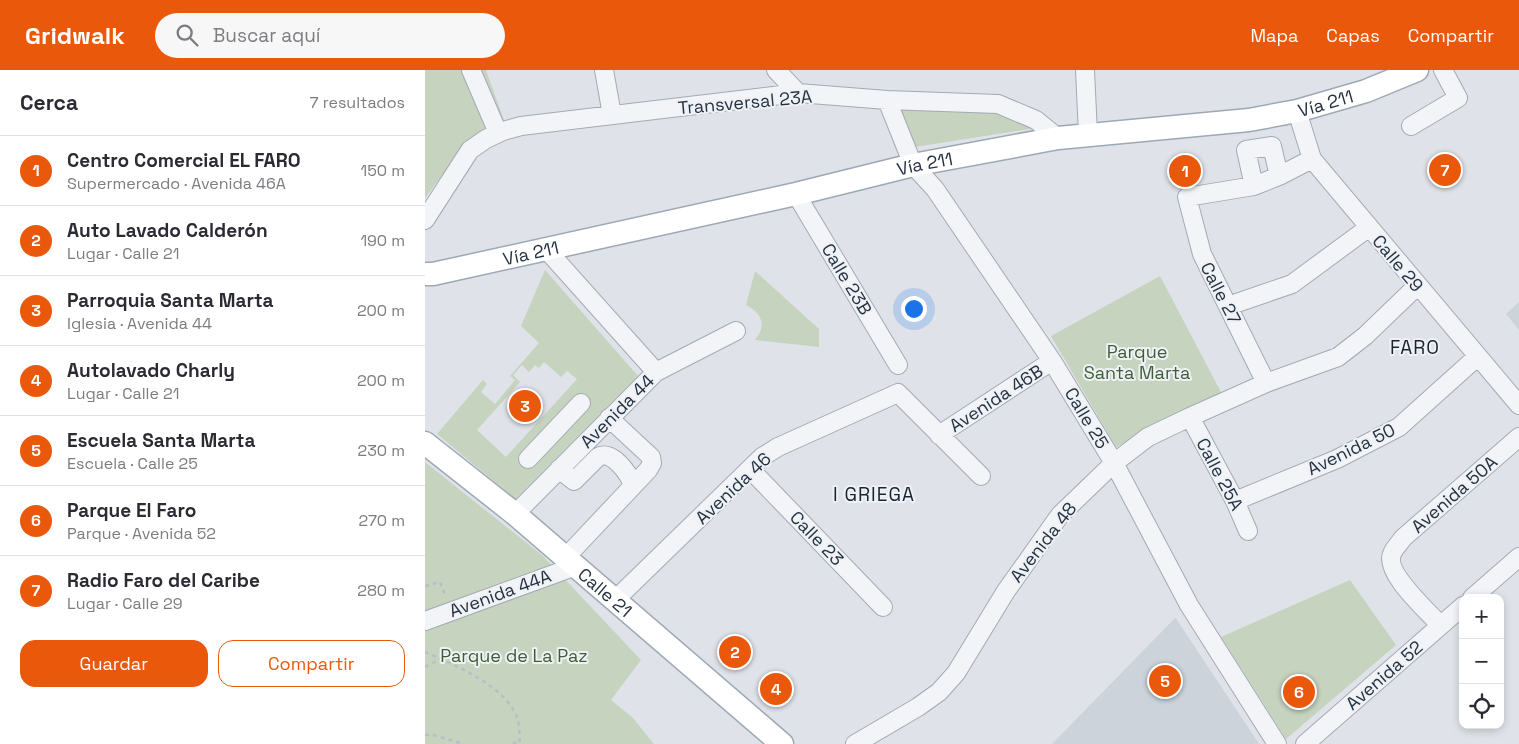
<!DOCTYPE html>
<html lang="es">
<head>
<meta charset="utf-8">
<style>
	body { margin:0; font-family:"Space Grotesk",sans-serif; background:#f7f7f7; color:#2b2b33 }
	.controls { position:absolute; right:15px; bottom:15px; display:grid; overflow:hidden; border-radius:10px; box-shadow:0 2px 8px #0003 }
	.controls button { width:45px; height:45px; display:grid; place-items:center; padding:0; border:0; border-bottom:1px solid #e1e1e2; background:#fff; color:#2b2b33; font:25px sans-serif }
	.you { position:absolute; left:488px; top:238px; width:18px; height:18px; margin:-12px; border:4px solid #fff; border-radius:50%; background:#1a73e8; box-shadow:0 0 0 8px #1a73e833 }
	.badge { display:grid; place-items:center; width:32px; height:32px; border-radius:50%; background:#ea580c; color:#fff; font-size:16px; font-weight:700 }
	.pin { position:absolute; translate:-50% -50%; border:2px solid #fff; box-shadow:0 1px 5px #0006 }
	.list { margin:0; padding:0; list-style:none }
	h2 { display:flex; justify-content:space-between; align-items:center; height:65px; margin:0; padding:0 20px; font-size:21px }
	h2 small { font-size:16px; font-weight:400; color:#7c7c81 }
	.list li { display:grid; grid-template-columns:32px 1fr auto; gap:15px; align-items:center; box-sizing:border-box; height:70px; padding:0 20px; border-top:1px solid #e1e1e2 }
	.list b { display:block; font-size:19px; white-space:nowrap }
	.list p { margin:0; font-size:16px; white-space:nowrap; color:#7c7c81 }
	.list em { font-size:16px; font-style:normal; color:#7c7c81 }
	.actions { display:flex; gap:10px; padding:15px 20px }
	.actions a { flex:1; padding:11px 0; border:1px solid #ea580c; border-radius:15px; text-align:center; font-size:18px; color:#ea580c }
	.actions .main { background:#ea580c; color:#fff }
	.icon { flex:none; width:28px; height:28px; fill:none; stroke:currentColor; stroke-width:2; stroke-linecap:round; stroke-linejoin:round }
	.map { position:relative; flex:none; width:1094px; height:674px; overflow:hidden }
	header { display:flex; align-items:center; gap:30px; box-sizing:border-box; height:70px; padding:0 25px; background:#ea580c; color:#fff }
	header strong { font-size:24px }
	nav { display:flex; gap:28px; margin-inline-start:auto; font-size:18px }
	.search { width:350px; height:45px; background:#f7f7f7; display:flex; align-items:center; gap:12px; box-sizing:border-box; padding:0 18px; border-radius:28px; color:#7c7c81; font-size:19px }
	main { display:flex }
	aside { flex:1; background:#fff }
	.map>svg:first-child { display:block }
	.built { fill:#ccd3db }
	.green { fill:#c6d3bf; fill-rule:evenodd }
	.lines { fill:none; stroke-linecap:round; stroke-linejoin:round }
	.minor-casing { stroke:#a4aab3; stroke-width:20 }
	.major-casing { stroke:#9da8b5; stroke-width:25 }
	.path { stroke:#b9bec4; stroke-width:2.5; stroke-dasharray:4 4; stroke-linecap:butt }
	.minor { stroke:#f2f4f7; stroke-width:18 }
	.major { stroke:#fff; stroke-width:22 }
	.labels { text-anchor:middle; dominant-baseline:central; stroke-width:4; stroke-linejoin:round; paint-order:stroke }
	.street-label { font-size:18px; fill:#263241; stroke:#eef2f6 }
	.park-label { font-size:18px; fill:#3e5e33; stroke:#eef2f6 }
	.neighbourhood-label { font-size:19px; letter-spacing:1px; fill:#192332; stroke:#eef2f6 }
</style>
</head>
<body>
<header>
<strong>Gridwalk</strong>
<div class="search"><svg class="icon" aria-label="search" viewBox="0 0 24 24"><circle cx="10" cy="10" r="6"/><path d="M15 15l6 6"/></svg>Buscar aquí</div>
<nav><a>Mapa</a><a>Capas</a><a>Compartir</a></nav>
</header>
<main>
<aside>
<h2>Cerca<small>7 resultados</small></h2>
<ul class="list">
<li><span class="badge">1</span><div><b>Centro Comercial EL FARO</b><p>Supermercado · Avenida 46A</p></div><em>150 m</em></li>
<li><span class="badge">2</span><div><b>Auto Lavado Calderón</b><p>Lugar · Calle 21</p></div><em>190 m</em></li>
<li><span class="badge">3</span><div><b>Parroquia Santa Marta</b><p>Iglesia · Avenida 44</p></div><em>200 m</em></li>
<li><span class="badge">4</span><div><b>Autolavado Charly</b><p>Lugar · Calle 21</p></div><em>200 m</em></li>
<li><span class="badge">5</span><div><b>Escuela Santa Marta</b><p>Escuela · Calle 25</p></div><em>230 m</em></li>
<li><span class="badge">6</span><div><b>Parque El Faro</b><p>Parque · Avenida 52</p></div><em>270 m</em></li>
<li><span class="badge">7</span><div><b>Radio Faro del Caribe</b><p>Lugar · Calle 29</p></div><em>280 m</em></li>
</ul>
<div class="actions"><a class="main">Guardar</a><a>Compartir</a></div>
</aside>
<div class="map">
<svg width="1094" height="674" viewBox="0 0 1094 674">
	<rect width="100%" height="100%" fill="#dfe3e9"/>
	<path class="built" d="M1094,232v28l-13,-16z
		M750,547l84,127h-207l123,-126z"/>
	<path class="green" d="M0,0h61l19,53 -17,5 -21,14 -42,56z
		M476,40l98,1 37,17 -121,19z
		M120,200l93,106 -123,123 -78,-65 46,-54 4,4 -6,8 14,12 20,-24 -5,-4 29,-33 -18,-17zM119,292l17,15 6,-6 10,8 -71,78 -29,-27 43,-48 -7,-7 9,-10 7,7 6,-7 4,3z
		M330,201l64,58v18l-64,-7c12,-14 7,-27 -9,-35z
		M735,206l62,118 -106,53 -65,-111z
		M0,392l118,94 98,104 -30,40 22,18 21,26h-229z
		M925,510l46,65 -110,94 -65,-102z"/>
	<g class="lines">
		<g class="minor-casing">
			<path id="minor" d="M46,0l27,63
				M179,0l8,45
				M351,0l22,23
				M660,0l3,64
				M462,30l26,65 22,24 117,172 62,102 75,142 88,139
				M872,41l15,48 207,246
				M986,56l47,-28 -15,-28
				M829,116l-8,-36 26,-4 7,30
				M371,124l102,171
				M0,150l45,-70 16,-11 17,-8 18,-5 277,-33 89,7 111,4 38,16 22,18
				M121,179l110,123
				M803,236l64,-22 76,-56
				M841,313l-64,-129 -15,-57 67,-11 25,-10 33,-17
				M765,347l45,84 13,30
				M514,365l113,-74
				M103,389l53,-56
				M134,399l15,12 24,-24c14,-8 31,17 35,28
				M325,399l133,138
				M810,431l102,-42 62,-32 78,-70
				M90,444l141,-142 80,-41
				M141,487l82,-87 4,-7 -1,-6 -42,-39
				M1047,528l47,-41
				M190,530l147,-143 16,-10 120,-54 83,83
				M0,551l151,-55
				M1015,555c-12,-14 -56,-52 -48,-71 2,-6 8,-11 11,-16l116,-101
				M430,674l63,-37 21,-15 17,-19 50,-82 54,-76 54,-52 34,-26 42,-20 76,-34 72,-26 27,-21 52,-50
				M880,674l158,-138"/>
		</g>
		<g class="major-casing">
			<g id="major">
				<path id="s1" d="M0,204h8l363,-80 117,-29 145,-27 191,-18 48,-9 69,-20 51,-21"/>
				<path id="s2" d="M0,373l90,71 267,230"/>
			</g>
		</g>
		<path class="path" d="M0,516l15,-4 6,15
			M0,582c30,13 79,33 92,65 3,8 2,19 3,27
			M0,597l15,-8
			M0,665h8l31,9
			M88,674l7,-5"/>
		<use href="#minor" class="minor"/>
		<use href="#major" class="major"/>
	</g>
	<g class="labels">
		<g class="street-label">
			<text transform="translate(320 32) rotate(-5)">Transversal 23A</text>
			<text stroke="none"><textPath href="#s1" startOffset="918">Vía 211</textPath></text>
			<text stroke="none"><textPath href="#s1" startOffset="512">Vía 211</textPath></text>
			<text stroke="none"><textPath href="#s1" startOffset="108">Vía 211</textPath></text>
			<text transform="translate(973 193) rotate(50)">Calle 29</text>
			<text transform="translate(422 209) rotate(59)">Calle 23B</text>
			<text transform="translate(796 223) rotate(63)">Calle 27</text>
			<text transform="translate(571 328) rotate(-33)">Avenida 46B</text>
			<text transform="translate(192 341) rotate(-45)">Avenida 44</text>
			<text transform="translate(662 348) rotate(59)">Calle 25</text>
			<text transform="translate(926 379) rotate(-26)">Avenida 50</text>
			<text transform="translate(795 404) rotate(62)">Calle 25A</text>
			<text transform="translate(308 418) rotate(-43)">Avenida 46</text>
			<text transform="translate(1029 424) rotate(-41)">Avenida 50A</text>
			<text transform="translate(392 468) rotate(46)">Calle 23</text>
			<text transform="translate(618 472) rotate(-52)">Avenida 48</text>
			<text stroke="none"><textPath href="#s2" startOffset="234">Calle 21</textPath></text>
			<text transform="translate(75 523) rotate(-20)">Avenida 44A</text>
			<text transform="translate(959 605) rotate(-41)">Avenida 52</text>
		</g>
		<g class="park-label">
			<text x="712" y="281">Parque<tspan x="712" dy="21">Santa Marta</tspan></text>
			<text x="89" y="585">Parque de La Paz</text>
		</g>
		<g class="neighbourhood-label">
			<text x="990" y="277">FARO</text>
			<text x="449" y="424">I GRIEGA</text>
		</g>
	</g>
</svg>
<div class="controls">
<button>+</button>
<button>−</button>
<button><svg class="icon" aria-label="locate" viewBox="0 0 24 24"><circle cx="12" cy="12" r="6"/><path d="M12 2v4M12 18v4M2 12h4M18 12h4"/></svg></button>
</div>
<div class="you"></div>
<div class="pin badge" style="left:760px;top:101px">1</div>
<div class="pin badge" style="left:310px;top:582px">2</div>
<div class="pin badge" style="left:100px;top:336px">3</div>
<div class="pin badge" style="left:351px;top:619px">4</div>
<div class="pin badge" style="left:740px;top:611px">5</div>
<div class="pin badge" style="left:874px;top:622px">6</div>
<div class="pin badge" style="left:1020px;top:100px">7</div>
</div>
</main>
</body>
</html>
